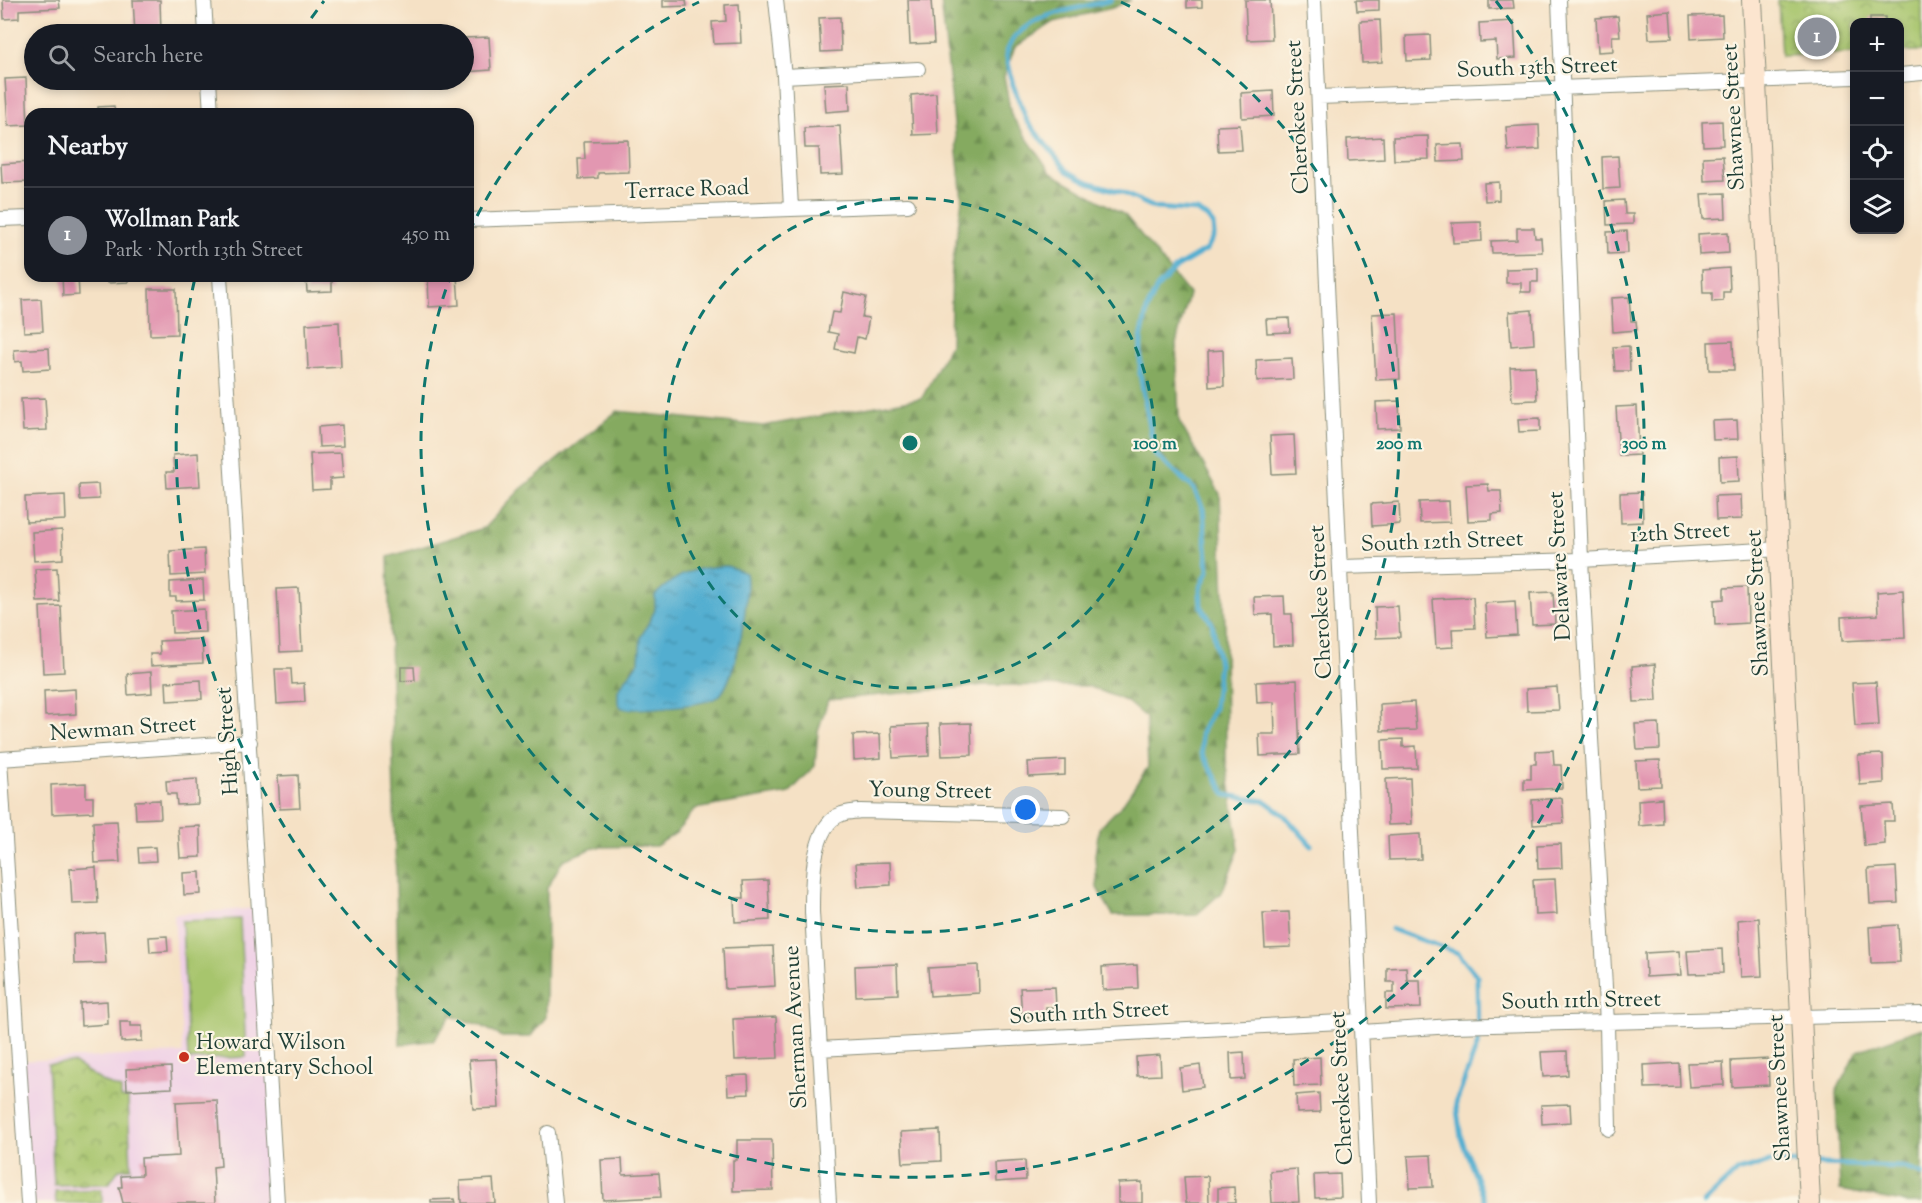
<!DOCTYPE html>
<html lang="en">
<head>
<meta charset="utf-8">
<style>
	body { margin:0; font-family:"Sorts Mill Goudy",serif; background:#242831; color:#f1f3f6 }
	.controls { position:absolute; right:18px; top:18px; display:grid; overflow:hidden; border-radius:12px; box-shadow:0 3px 9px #0003 }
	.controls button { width:54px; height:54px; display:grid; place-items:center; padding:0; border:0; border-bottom:2px solid #363941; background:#171b24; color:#f1f3f6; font:30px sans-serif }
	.you { position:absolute; left:1026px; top:810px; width:21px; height:21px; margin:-15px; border:4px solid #fff; border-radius:50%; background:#1a73e8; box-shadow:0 0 0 9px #1a73e833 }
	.badge { display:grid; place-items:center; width:39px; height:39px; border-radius:50%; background:#8c9099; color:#fff; font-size:20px; font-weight:700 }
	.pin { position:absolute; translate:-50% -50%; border:3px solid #fff; box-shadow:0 2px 6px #0006 }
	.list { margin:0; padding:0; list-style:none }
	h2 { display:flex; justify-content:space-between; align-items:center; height:78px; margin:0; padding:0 24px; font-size:26px }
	h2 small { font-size:20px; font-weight:400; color:#9ea1a6 }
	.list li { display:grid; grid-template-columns:39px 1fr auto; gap:18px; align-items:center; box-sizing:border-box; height:96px; padding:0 24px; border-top:2px solid #363941 }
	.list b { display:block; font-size:22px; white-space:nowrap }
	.list p { margin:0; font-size:20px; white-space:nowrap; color:#9ea1a6 }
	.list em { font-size:20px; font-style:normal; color:#9ea1a6 }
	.icon { flex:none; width:33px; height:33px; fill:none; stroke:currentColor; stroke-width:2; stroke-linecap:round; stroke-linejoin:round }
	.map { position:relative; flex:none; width:1922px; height:1203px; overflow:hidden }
	.search { position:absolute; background:#171b24; box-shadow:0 3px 9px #0003; left:24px; top:24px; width:450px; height:66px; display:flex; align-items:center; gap:15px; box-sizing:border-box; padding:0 21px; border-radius:33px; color:#9ea1a6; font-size:22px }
	.panel { position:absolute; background:#171b24; box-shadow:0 3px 9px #0003; left:24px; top:108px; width:450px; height:174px; border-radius:18px }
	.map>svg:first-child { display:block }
	.built { fill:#efd0e6 }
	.grass { fill:#a7c56d; stroke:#638150; stroke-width:1.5 }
	.forest { fill:url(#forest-firs); stroke:#52744a; stroke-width:1.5 }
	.park { fill:url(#park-crowns); stroke:#638150; stroke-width:1.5 }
	.water { fill:url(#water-ripples); stroke:#387682; stroke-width:1.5 }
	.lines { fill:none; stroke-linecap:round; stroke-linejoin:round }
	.stream { stroke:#52aed0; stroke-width:5 }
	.building { fill:#e297b1 }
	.street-casing { stroke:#8a8f7c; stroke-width:16 }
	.secondary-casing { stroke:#8a8f7c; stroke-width:22 }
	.street { stroke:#fff; stroke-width:14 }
	.secondary { stroke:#fce5cf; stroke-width:20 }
	.ring { fill:none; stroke:#0f766e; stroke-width:3; stroke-dasharray:10 8 }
	.poi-dot { fill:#c8321e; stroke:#fcf5e5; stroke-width:2 }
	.labels { text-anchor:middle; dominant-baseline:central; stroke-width:4.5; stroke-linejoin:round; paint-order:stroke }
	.street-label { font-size:22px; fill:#1f3d34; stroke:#fcf5e5 }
	.poi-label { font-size:22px; fill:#1f3d34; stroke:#fcf5e5; text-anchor:start }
	.centre { fill:#0f766e; stroke:#fcf5e5; stroke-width:3 }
	.ring-label { font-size:18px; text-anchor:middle; font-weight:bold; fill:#0f766e; stroke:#fcf5e5; stroke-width:4.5; stroke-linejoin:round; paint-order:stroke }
</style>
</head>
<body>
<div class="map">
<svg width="1922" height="1203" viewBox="0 0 1922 1203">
	<defs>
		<pattern id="forest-firs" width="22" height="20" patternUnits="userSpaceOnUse" patternTransform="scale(1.5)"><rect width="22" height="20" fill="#85aa60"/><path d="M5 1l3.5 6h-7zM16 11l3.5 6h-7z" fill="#6c8c50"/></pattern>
		<pattern id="park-crowns" width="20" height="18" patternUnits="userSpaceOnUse" patternTransform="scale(1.5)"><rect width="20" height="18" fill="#a7c56d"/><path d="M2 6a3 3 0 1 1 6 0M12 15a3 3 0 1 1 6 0" fill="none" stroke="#87a15a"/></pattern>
		<pattern id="water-ripples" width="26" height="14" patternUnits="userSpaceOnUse" patternTransform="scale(1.5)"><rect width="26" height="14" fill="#52aed0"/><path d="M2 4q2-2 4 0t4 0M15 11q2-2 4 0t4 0" fill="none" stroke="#438faa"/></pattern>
	</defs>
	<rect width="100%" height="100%" fill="#fcf5e5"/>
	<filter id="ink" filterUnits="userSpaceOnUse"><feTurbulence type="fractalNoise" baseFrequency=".0167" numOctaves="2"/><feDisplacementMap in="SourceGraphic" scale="12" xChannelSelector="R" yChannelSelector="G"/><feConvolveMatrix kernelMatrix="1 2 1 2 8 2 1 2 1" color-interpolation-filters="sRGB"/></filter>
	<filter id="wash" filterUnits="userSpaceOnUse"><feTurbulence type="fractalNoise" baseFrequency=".008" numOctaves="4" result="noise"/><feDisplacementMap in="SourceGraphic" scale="24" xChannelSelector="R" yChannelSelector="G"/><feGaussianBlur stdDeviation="1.35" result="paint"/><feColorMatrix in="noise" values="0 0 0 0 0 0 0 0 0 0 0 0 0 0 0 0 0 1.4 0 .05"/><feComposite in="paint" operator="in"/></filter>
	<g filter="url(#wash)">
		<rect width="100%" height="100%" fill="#f5e1c5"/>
		<path class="built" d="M259,908l18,295h-249l-10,-142 165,-8 -9,-139z"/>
		<path class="grass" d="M240,919l6,138 -58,3 -6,-139z"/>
		<path class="forest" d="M941,0h190l-19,8 -58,14 -39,25 -11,29 7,39 40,58 74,42 64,79 -13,49 3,78 41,73 5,132 1,134 13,89 -17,43 -26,23h-83l-16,-27 -2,-33 4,-27 23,-23 26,-38 -2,-49 -20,-17 -38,-15 -102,-1 -158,15 -10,31 -3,35 -26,27 -94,16 -19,24 -20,13 -60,1 -33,13 -16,28 -1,129 -16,20h-28l-22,-12 -29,-9 -17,24 -34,5 -12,-488 96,-29 37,-39 96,-78 146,15 159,-28 28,-54 2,-76 10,-69z
			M1922,1028v175h-14l-68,-13 -4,-98 21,-41z"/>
		<path class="park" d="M1778,0h144v51h-22v-29h-46v31l-73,3z
			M74,1063l29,19 18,7v9h7l3,70 -12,1 -10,15 -55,1 -6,-121z
			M102,1189v14h-46l-1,-12z"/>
		<path class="water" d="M727,566l19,7c5,23 -10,109 -28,124 -10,8 -81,14 -96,11l-4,-5v-13l21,-29 2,-24 14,-27v-15c23,-22 41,-28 72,-29z"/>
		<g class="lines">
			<path class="stream" d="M1111,0c-30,9 -74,11 -96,37 -4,4 -6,11 -9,16l7,32 14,36 40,50 21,11 33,10 34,16 42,3 10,6 6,7 1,12 -8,14 -29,17 -21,22 -9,21 -6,29 -1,35 15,80 39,35 9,20 5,62 -8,18 1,17 11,17 7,41 -5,44 -13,25 1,21 24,41 39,6 19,14 27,30
				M1391,929l67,24 19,23 1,67 -22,60 5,35 25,65
				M1704,1203l33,-32 33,-9 132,5 20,7"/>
		</g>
		<g id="blocks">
			<path class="building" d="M3,0h56l1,8 -41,2v8l-15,1z
				M133,0h27l1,33 -26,1z
				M663,0h23l1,6 -24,1z
				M908,0h23l3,43 -24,1z
				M1187,0h15v7l-15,1z
				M1245,0h25l2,39 -25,1z
				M1356,0h23v10l-22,1z
				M1489,0h24l1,8 -25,1z
				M739,4l2,39 -27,1 -2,-22 14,-1 -1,-16z
				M1670,11l2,27 -23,1 -2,-26z
				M1722,15l1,22 -32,2 -1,-23z
				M1618,16l2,20h-8l1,15 -15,1 -2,-34z
				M840,17l1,34 -20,1 -2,-34z
				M1870,17h15v5h-15z
				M1380,20l2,42 -20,1 -2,-42z
				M1514,21l2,37 -19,1 -1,-18 -16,1 -1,-19z
				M1430,35l1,25 -24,1 -1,-25z
				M489,37l2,33 -27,2v-34z
				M26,78l2,47 -20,1 -3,-47z
				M139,80h25v3l-25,1z
				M849,83l1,27 -24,2 -2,-28z
				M1273,91l1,25 -32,2 -1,-25z
				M936,93l2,41 -25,1 -2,-40z
				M114,106l1,8h-17v-7z
				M1722,121l1,24 -20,1 -1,-24z
				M1240,125l2,25 -24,1 -1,-25z
				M1539,125l1,24 -32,2 -2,-24z
				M840,126l3,48 -23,1 -1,-27h-14l-1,-20z
				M1428,136l1,23 -35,1 -1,-23z
				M1383,137l1,22 -36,2 -1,-22z
				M628,140l1,32 -31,1v5l-19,1 -1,-20h7l-1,-18z
				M1463,144l1,17 -26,1 -1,-17z
				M1618,156l2,32 -17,1 -1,-32z
				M1723,156l2,24 -21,1 -1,-24z
				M30,162v20l-28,1 -1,-19z
				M1499,182v18l-14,1 -1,-18z
				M1725,193l1,25 -23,1 -2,-25z
				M1624,200l1,14h8v10l-26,1 -1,-24z
				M1481,222l1,19 -29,2 -1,-20z
				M1517,228h17l1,10h6l1,14 -50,1 -1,-12 26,-1z
				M1627,231l1,22 -20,1 -1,-22z
				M1728,232l1,21 -30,2 -1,-21z
				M1538,268v14h-7v10h-10v-9h-15v-14z
				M1729,268l1,24h-7v9l-11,1v-9h-9l-1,-23z
				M62,276h16l1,19 -16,1z
				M108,276h20v6l-20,1z
				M306,276h26v15l-25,1z
				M457,276l2,29 -30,2 -1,-30z
				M149,289h27l1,45 -27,1z
				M844,292l22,5 -4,20 7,1 -4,21 -8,-2 -3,16 -19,-4 3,-15 -10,-2 4,-20 8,1z
				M1629,297l2,24h5l1,9 -24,2 -2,-34z
				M41,299l2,32 -19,1 -2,-32z
				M1532,310l2,34 -23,2 -2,-34z
				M1397,313l3,66 -24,1 -4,-66z
				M1289,318l1,14 -23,1 -1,-14z
				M339,322l2,45 -33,2 -2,-45z
				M1733,341l1,29h-25l-1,-28z
				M1629,346l1,25h-15l-2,-24z
				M49,348l1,21 -27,2 -1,-10 -7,1 -1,-12z
				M1223,350l1,36 -15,1 -1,-36z
				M1292,358l1,21 -36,2 -1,-21z
				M1535,366l2,34 -25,1 -2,-34z
				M45,398l2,32 -24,1 -2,-32z
				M1399,401l1,27 -23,1 -1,-27z
				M1637,406l2,49 -20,1 -3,-49z
				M1540,418v13l-21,1 -1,-13z
				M1737,420l1,19 -25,1 -1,-19z
				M342,425l1,21 -24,1 -1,-20z
				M1294,435l2,38 -24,1 -2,-38z
				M198,453l2,33 -33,2 -1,-16h8l-1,-17z
				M341,453l2,25 -13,1v10l-18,1 -2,-36z
				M1738,456l1,25 -19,1 -1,-25z
				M98,484l1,15 -19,1 -1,-15z
				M1488,484l1,7h12l1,22 -10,1v6l-24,1 -2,-36z
				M1642,492l1,30 -22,1 -1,-30z
				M65,495l1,25 -40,2 -1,-25z
				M1741,495l1,24 -26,1 -1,-24z
				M1449,501l1,21 -30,1 -1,-21z
				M1399,502l1,22 -28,2 -1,-22z
				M62,530l1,29 -29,2 -2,-29z
				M204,549l1,25 -34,2 -1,-25z
				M57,568l2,33 -22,1 -2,-33z
				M203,580l1,20 -28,1v-4h-6v-15z
				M1747,587l1,36 -33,2 -1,-25 10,-1v-11z
				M299,588l3,63 -22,1 -3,-63z
				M1903,590l2,48 -63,3 -1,-24 37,-2 -1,-23z
				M1553,592l2,32 -23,1 -2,-32z
				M1284,596l1,18h7l1,31 -20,1 -1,-32 -17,1 -1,-18z
				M1473,597l2,31 -23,1 1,18 -17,1 -3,-49z
				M1515,601l2,34 -30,2 -2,-34z
				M61,606l3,66 -21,1 -3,-66z
				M1398,606l2,31 -24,1 -1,-31z
				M204,609l1,23 -33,1 -1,-22z
				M202,639l1,24 -52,3 -1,-12h10l-1,-13z
				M1655,664l2,37 -23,1 -2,-36z
				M401,667h13l1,13 -14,1z
				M275,669h16l1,15 12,-1 1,19 -28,2z
				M151,672l1,21 -24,2 -1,-21z
				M201,680l1,19 -35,2 -1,-19z
				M1297,680l3,74 -40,2 -1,-22h16l-1,-32 -17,1 -1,-21z
				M1876,682l3,43 -24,1 -3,-43z
				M1557,687l2,23 -32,1 -1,-22z
				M75,689l1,25 -31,2 -1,-25z
				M1414,702l2,28 -35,1 -1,-27z
				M971,723l1,32 -30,1 -2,-32z
				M1659,723l1,26 -23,1 -2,-26z
				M928,724l1,32 -36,2 -2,-32z
				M880,734l1,24 -27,2 -1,-25z
				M1403,739v8l13,-1 1,22 -34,1 -1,-29z
				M1553,750l1,15h7l1,23 -38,2v-11h7v-15h5v-13z
				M1883,754l1,29 -24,2 -2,-30z
				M1065,760v15l-36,2 -1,-15z
				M1660,760l1,26 -24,1 -1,-26z
				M298,775l2,33 -20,1 -2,-33z
				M1410,778l2,46 -24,1 -2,-46z
				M197,779l1,25 -21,1 -1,-11h-9l-1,-13z
				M86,783v14h7v15l-41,2 -1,-29z
				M1562,798l2,25 -31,2 -1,-25z
				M1662,798l1,26 -24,2 -1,-26z
				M160,800l1,18 -25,1 -1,-18z
				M1893,804l1,17h-10l1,23 -21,2 -3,-40z
				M117,821l3,41 -25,1 -2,-41z
				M200,826l1,31 -21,1 -2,-31z
				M1420,834l1,25 -32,1 -1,-24z
				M1561,844l1,24 -24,1 -1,-24z
				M155,847l1,14 -17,1 -1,-14z
				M890,862l1,23 -33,2 -2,-24z
				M96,867l2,36 -26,1 -2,-35z
				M1896,867l2,36 -28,1 -2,-35z
				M200,872l1,22 -17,1 -1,-22z
				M1555,879l2,35 -22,1 -2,-35z
				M768,880l2,40 -35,2 -1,-24h10l-1,-17z
				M1289,912l2,35 -26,1 -2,-35z
				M1759,918l3,58 -21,1 -3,-57z
				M1898,925l2,37 -29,1 -2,-36z
				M104,932l2,31 -32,1 -1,-30z
				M167,936l1,15 -18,1 -1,-15z
				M773,946l2,40 -50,3 -2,-41z
				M1722,949l1,24 -34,1 -2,-23z
				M1679,951l2,24 -35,2 -1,-24z
				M897,964l1,30 -42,2 -1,-30z
				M978,965l1,28 -49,3 -2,-28z
				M1137,965l1,23 -35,2 -1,-23z
				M1406,967l1,13h13l1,28 -35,1v-16h8v-11h-7v-14z
				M1055,987l1,20h-10v9l-24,1 -2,-29z
				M107,1001l1,23 -27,2 -1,-23z
				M776,1017l2,41 -43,2 -2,-41z
				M120,1022h11v4h11v15l-21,1z
				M1567,1051l1,24 -25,2 -2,-25z
				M1244,1052l1,27 -14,1 -1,-27z
				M1160,1055l1,20 -24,1 -1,-19z
				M1320,1057l1,28 -27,1 -1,-27z
				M496,1059l3,49 -26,1 -4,-49z
				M1768,1059l1,26 -37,2 -1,-26z
				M1723,1062l1,23 -35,2 -2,-24z
				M1679,1063l1,24 -35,1 -1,-23z
				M1200,1065l3,22 -21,3 -2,-22z
				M171,1067l1,21 -45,2 -1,-21z
				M748,1075l1,19 -21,1 -1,-19z
				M1319,1093l1,19 -23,1 -1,-18z
				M217,1100l4,66 -8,1 2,36h-92l-4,-16h3l-1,-11 21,-1 -1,-17 38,-2 -3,-54z
				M1570,1104l1,18 -29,2 -1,-19z
				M940,1130l1,31 -38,2 -2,-31z
				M737,1140h35l1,50 -40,1v-31h4z
				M1431,1155l2,32 -23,1 -2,-32z
				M622,1159l1,16 36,-2 2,24 -58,3 -2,-40z
				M1025,1160l1,20 -31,2 -1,-20z
				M1297,1169l2,33 -27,1 -2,-32z
				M1340,1174l1,23 -26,1 -1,-23z
				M1208,1176l1,27h-23l-2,-26z
				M493,1179l2,24h-34l-1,-22z
				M1142,1182v21h-24v-20z
				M1234,1187l1,16h-17v-15z
				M454,1199l1,4h-24v-3z"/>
		</g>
	</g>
	<g filter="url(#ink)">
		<use href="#blocks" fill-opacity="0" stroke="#8a8f7c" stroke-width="1.5"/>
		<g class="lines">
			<g class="street-casing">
				<path id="street" d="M204,0l2,34
					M776,0l8,76 7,132
					M1314,0l55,1203
					M1559,0l22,560 26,463 2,106
					M1900,75l22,-2
					M784,76l134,-7
					M209,80l2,34
					M1319,97l535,-20
					M0,219l30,-1
					M468,220l440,-15
					M220,276l57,927
					M1341,567l240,-7 200,-11
					M0,759l250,-17
					M0,760l28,443
					M1362,1032l90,-6 470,-12
					M819,1049l542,-28
					M548,1133l7,70
					M829,1203l-17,-291c0,-26 -1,-88 30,-98 5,-2 12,-2 18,-3l203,5"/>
			</g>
			<g class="secondary-casing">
				<path id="secondary" d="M1752,0l58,1203"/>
			</g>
			<use href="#street" class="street"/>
			<use href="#secondary" class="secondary"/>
		</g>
	</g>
	<g class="ring">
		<circle cx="910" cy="443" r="245"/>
		<path d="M469 232A489 489 0 0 1 699 2M1121 2A489 489 0 1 1 449 280"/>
		<path d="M301 33A734 734 0 0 1 324 1M1496 1A734 734 0 1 1 195 278"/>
	</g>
	<circle class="poi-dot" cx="184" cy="1057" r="6"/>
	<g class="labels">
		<g class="street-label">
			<text transform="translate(1537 69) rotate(-2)">South 13th Street</text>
			<text transform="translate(1299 117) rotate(-93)">Cherokee Street</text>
			<text transform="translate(1735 117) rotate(-93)">Shawnee Street</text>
			<text transform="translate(687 191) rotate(-2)">Terrace Road</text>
			<text transform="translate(1680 534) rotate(-3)">12th Street</text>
			<text transform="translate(1442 543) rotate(-2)">South 12th Street</text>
			<text transform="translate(1561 566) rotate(-93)">Delaware Street</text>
			<text transform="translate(1322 602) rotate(-93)">Cherokee Street</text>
			<text transform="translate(1759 603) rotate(-93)">Shawnee Street</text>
			<text transform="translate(123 730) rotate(-4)">Newman Street</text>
			<text transform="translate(229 741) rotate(-94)">High Street</text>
			<text transform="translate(930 792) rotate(1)">Young Street</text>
			<text transform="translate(1581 1002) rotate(-1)">South 11th Street</text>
			<text transform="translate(1089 1014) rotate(-3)">South 11th Street</text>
			<text transform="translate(797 1027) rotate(-93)">Sherman Avenue</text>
			<text transform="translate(1343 1088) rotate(-93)">Cherokee Street</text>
			<text transform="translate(1781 1088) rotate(-93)">Shawnee Street</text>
		</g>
		<g class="poi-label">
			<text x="196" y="1044">Howard Wilson<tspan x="196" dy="25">Elementary School</tspan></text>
		</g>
	</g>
	<circle cx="910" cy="443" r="9" class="centre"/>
	<g class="ring-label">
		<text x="1155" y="449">100 m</text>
		<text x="1399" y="449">200 m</text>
		<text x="1644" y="449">300 m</text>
	</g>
</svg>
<div class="controls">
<button>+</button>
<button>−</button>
<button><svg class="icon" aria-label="locate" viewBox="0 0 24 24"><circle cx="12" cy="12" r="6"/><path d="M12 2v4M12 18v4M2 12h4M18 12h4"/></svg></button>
<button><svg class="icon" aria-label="layers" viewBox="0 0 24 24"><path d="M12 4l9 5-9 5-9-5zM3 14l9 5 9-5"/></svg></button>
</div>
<div class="you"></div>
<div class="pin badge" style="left:1817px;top:37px">1</div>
<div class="search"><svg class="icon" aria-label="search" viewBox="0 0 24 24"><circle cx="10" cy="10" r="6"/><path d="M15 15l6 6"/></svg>Search here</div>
<section class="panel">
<h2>Nearby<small></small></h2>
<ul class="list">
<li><span class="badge">1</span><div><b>Wollman Park</b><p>Park · North 13th Street</p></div><em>450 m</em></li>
</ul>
</section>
</div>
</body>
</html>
